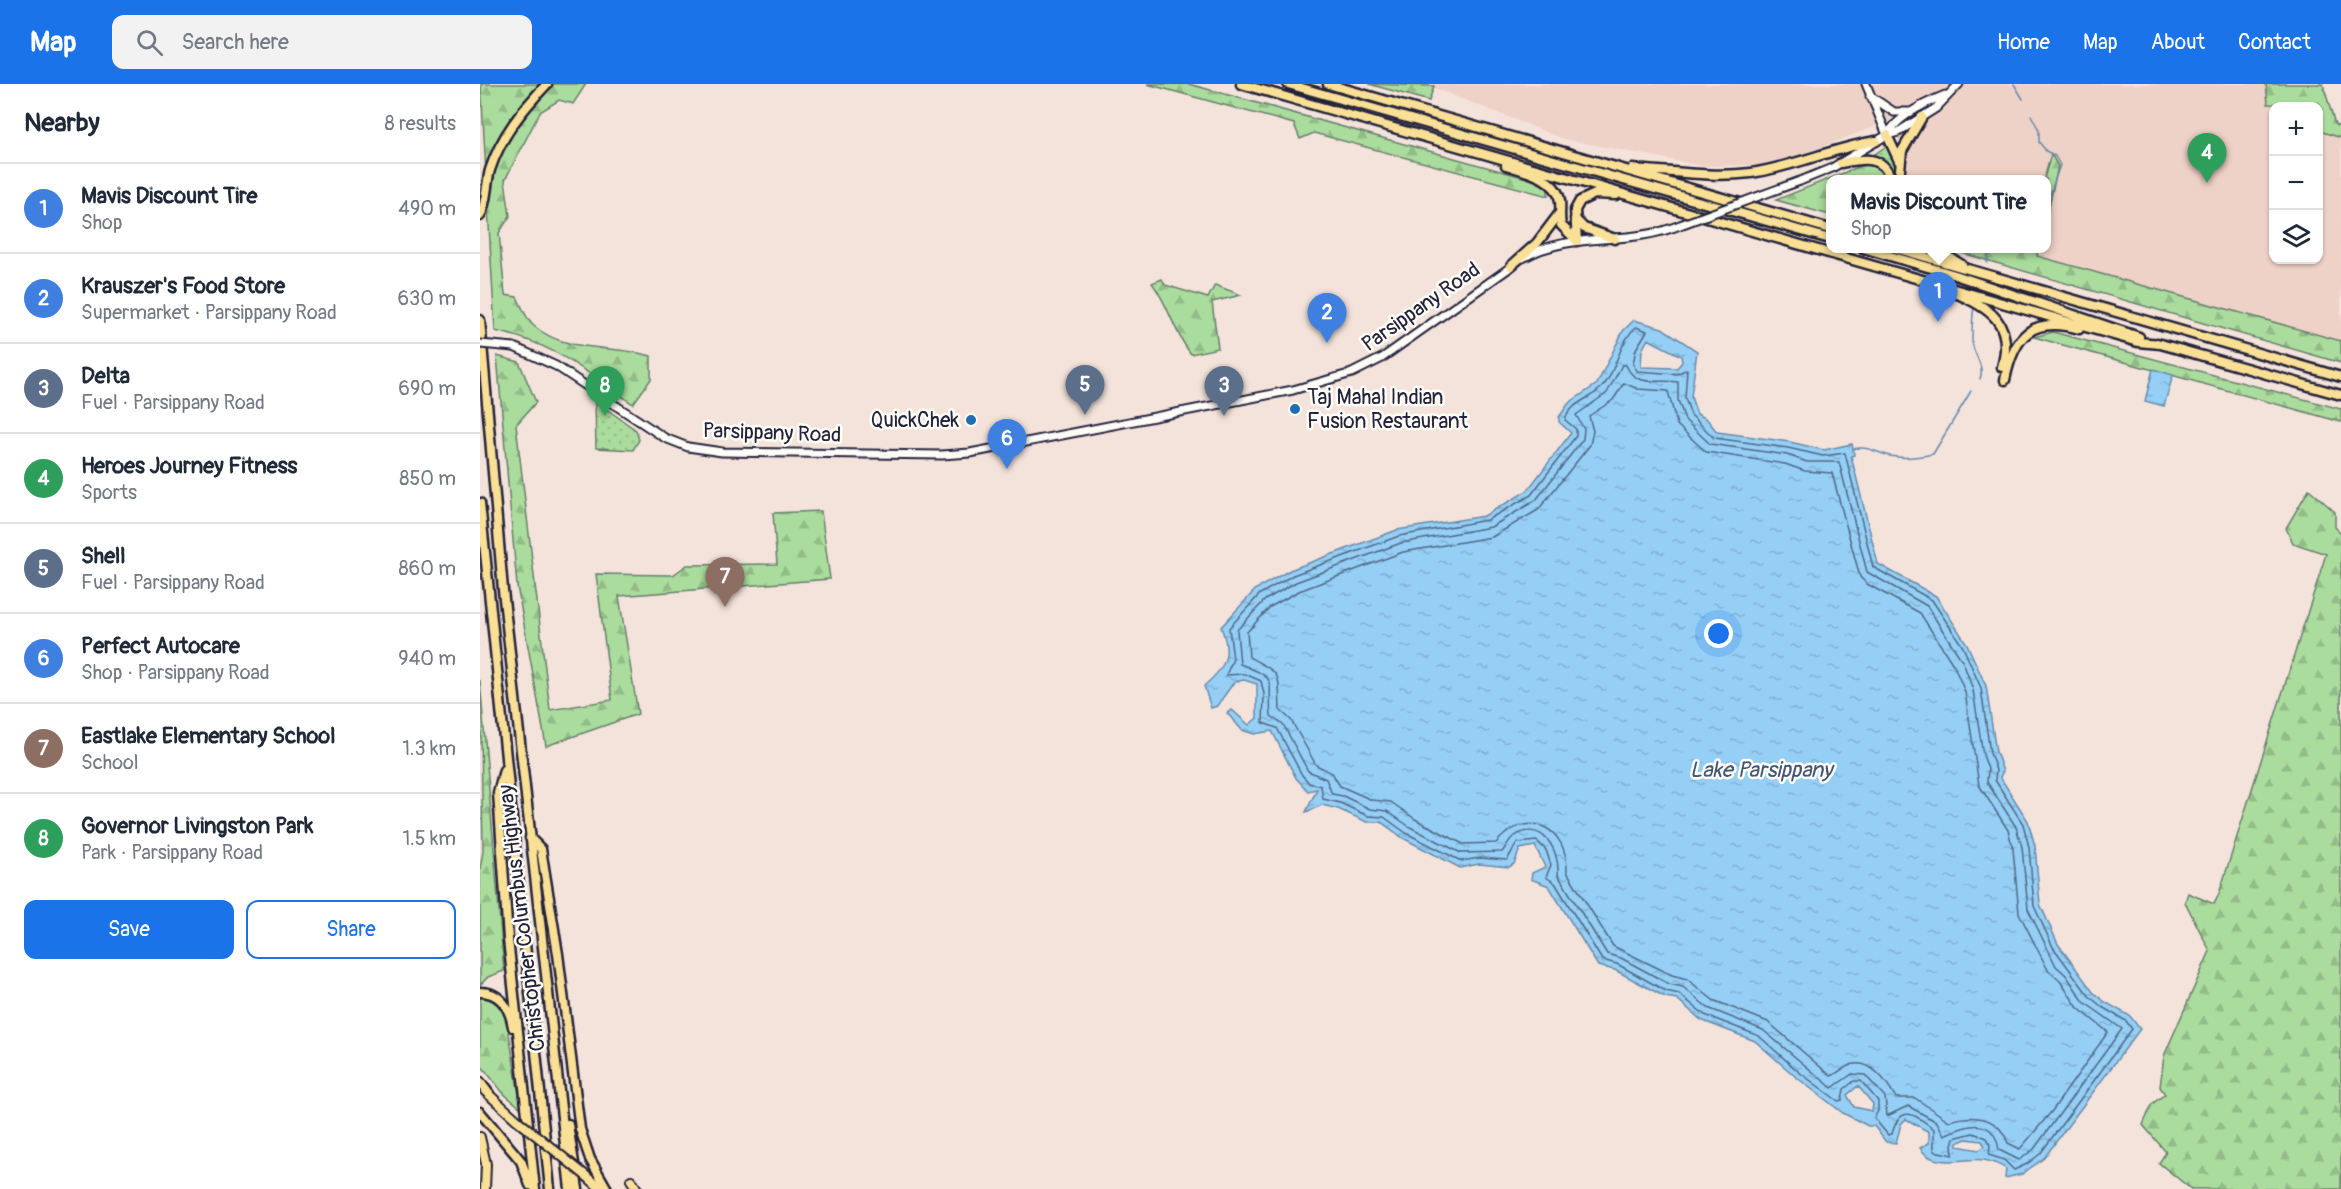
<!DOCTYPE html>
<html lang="en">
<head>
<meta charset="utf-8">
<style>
	body { margin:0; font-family:Pangolin,sans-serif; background:#f2f2f3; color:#1f2937 }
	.controls { position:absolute; right:18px; top:18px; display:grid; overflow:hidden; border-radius:12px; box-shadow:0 2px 4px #0004 }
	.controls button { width:54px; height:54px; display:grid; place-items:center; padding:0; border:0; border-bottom:2px solid #e0e1e3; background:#fff; color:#1f2937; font:30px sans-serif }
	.you { position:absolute; left:1239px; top:550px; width:21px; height:21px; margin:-15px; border:4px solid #fff; border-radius:50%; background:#1a73e8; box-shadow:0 0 0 9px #1a73e833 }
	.badge { display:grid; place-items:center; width:39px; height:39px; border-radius:50%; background:#1a73e8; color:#fff; font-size:20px; font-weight:700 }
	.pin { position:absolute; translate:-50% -50px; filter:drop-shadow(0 2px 3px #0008) }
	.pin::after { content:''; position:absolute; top:32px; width:21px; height:18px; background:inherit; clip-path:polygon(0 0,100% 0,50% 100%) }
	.popup { position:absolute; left:1346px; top:91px; width:225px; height:78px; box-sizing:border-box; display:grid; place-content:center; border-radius:12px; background:#fff; filter:drop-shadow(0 2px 4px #0005); font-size:20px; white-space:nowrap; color:#747a83 }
	.popup b { font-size:22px; color:#1f2937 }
	.popup::after { content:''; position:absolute; left:50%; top:100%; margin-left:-12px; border:12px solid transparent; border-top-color:#fff }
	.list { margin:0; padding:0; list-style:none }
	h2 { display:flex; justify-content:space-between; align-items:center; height:78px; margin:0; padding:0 24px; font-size:26px }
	h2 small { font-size:20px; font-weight:400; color:#747a83 }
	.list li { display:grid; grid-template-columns:39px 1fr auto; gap:18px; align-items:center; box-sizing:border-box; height:90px; padding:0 24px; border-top:2px solid #e0e1e3 }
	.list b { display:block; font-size:22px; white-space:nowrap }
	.list p { margin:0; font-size:20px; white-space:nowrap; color:#747a83 }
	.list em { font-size:20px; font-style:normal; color:#747a83 }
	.actions { display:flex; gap:12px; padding:18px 24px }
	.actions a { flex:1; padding:14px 0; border:2px solid #1a73e8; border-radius:12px; text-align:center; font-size:21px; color:#1a73e8 }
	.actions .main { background:#1a73e8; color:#fff }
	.icon { flex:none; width:33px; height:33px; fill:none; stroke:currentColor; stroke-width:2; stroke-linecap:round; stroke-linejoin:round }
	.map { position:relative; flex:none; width:1861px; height:1105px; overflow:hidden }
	header { display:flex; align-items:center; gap:36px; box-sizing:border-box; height:84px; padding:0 30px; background:#1a73e8; color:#fff }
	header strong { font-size:28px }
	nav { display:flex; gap:33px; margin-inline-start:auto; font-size:21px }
	.search { width:420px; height:54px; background:#f2f2f3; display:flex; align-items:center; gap:15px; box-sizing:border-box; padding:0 21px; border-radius:12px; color:#747a83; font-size:22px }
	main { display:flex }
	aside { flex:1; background:#fff }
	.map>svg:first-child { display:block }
	.built { fill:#eed1c7 }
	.green { fill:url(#green-dots); stroke:#667f6c; stroke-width:1.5 }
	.forest { fill:url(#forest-firs); stroke:#667f6c; stroke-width:1.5 }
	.water { fill:url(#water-ripples); stroke:#678aab; stroke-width:1.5; fill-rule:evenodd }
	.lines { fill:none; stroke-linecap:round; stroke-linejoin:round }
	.shore { stroke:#506785; stroke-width:1.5 }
	.stream { stroke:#678aab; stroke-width:1.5 }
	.secondary-casing { stroke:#22223b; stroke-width:11 }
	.primary-casing { stroke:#22223b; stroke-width:12 }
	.motorway-casing { stroke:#22223b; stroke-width:13 }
	.secondary { stroke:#fdfcf7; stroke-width:7 }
	.primary { stroke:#fadf96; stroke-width:8 }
	.motorway { stroke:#fadf96; stroke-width:8 }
	.secondary-bridge-casing { stroke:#22223b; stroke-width:11; stroke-linecap:butt }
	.primary-bridge-casing { stroke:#22223b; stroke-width:12; stroke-linecap:butt }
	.secondary-bridge { stroke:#fdfcf7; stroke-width:7 }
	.primary-bridge { stroke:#fadf96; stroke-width:8 }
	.poi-dot { fill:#1f6fb2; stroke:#fdfcf7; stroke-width:2 }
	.labels { text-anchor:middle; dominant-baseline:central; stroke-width:5; stroke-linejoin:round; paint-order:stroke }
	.street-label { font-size:21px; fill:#22223b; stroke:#fdfcf7 }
	.poi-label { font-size:21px; fill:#22223b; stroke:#fdfcf7; text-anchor:start }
	.water-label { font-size:22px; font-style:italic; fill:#445673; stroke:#fdfcf7 }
</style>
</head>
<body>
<header>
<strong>Map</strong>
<div class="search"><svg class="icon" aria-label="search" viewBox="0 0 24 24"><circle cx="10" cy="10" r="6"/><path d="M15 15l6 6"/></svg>Search here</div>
<nav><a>Home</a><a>Map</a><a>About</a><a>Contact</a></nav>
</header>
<main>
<aside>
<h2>Nearby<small>8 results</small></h2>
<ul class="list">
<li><span class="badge" style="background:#3f7fe0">1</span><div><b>Mavis Discount Tire</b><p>Shop</p></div><em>490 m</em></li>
<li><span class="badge" style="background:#3f7fe0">2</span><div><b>Krauszer's Food Store</b><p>Supermarket · Parsippany Road</p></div><em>630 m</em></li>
<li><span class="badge" style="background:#5c6f8a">3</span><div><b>Delta</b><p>Fuel · Parsippany Road</p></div><em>690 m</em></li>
<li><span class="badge" style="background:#2e9e5b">4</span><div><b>Heroes Journey Fitness</b><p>Sports</p></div><em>850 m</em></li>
<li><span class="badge" style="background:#5c6f8a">5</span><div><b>Shell</b><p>Fuel · Parsippany Road</p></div><em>860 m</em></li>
<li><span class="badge" style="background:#3f7fe0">6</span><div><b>Perfect Autocare</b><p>Shop · Parsippany Road</p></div><em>940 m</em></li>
<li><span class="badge" style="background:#8d6e63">7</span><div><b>Eastlake Elementary School</b><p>School</p></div><em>1.3 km</em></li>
<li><span class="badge" style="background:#2e9e5b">8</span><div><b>Governor Livingston Park</b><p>Park · Parsippany Road</p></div><em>1.5 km</em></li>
</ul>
<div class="actions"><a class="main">Save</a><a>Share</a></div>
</aside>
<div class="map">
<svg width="1861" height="1105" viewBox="0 0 1861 1105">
	<defs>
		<pattern id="green-dots" width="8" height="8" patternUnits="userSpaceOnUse" patternTransform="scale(1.5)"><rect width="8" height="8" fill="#aadc9d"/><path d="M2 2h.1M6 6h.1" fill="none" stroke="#92bc88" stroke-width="1.8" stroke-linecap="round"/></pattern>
		<pattern id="forest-firs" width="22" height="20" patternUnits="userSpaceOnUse" patternTransform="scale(1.5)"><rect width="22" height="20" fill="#aadc9d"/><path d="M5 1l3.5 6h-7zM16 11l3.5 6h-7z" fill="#92bc88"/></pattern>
		<pattern id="water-ripples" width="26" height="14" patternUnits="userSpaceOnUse" patternTransform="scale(1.5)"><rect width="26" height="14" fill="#95cff5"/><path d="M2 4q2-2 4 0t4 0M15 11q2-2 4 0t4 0" fill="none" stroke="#80b1d3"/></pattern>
	</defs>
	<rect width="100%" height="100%" fill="#f4e3db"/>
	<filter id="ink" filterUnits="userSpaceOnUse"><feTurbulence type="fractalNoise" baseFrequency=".0167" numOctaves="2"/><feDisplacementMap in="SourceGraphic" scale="12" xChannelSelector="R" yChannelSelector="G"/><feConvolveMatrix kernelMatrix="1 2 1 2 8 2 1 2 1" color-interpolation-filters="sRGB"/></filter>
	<g filter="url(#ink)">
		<path class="built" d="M944,0h842l2,20 11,2h-5v154h44l1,-129 22,7v203l-305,-85 2,-7 8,-1 4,-93 -6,24h-137l1,-23 -19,-35 -88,34 -44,10 -54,1 -139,-27z"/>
		<path class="green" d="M1408,61l7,12 1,22 -18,-21 -6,-2z
			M115,317l41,29 3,10 -6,10 -37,-2z"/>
		<path class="forest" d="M1,0h105l-13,20 -14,-4 -19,12 -35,68 5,36 -11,17 6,62 12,2c5,9 9,23 17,29 33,28 78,18 117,30v23l-18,25c-48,-33 -79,-61 -138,-73z
			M667,0h42l355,99 4,2v11l-234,-63 -14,6 -6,-15z
			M889,0l65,2 -5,15z
			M1786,0h57l12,41 6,2v11l-22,-7 -1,-25 -50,-2z
			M1571,70l7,12 -12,54v-41h-2z
			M1388,79l14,8 4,8h-56v36l-54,-15z
			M1468,165h90l-1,7 304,85v22z
			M682,195l3,6 43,13 7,-13 26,10 -29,7 6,46 -27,6c-17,-21 -22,-49 -39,-71z
			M1573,248l288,77v13l-307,-85z
			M17,272l22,6 17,40 -20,23 34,285 62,-10 -16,-126 77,1 14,-10 90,-1 -4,-51 48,-2 9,68 -211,17 19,118 -92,32 -29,-160z
			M1829,405l26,23v15l6,6v656h-150l-32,-26 7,-11 -23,-27 9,-21 13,-10 -5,-7 4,-31 46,-105 -25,-49 3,-9 26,11 5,-10 107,-340 -33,-11 -7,-15z
			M0,596l24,291 -16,6 -8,8v-116l3,-18z
			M0,911c14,2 20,6 26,19l15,94 -17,-14 -24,-30z"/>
		<path class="water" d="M1154,236l28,8 35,23 -6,46 6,17 10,5 10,13 73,10 34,8 28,-6 2,11 -3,1 27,108 58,32 31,48 19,42 10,66 7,19 -3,6 28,44 7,25 5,58 18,40 35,48 12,10 25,14 10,13 -96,129 -22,16 -17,4 1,-9c-5,-4 -16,-8 -22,-9 -21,-3 -49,10 -64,-12l9,-5v-11l-23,-13 -5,5 -5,19 -10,-1 -12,-16h-6l-25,-13 -47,-36 -41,-36 -54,-21 -24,-21 -12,-2 -50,-27 -17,-4 -49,-80 -18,-7 1,-6 13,-6 -10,-21 -15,3 -6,15 -5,3 -30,-3 -19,4 -57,-30 -22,-16h-14l-29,-13 -16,-4 -16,7 11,-23 -9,2 -12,-13 -24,-47 -18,3 -12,-4 -15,-17 5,-3 17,15 8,-7v-34l-13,-4 -10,2 -17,24 -6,2 -7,-22c22,-19 28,-31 17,-59l35,-38 34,-19 107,-40 87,-14 43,-25 44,-58 -12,-11v-5l10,-14 28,-19 26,-53zM1168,255l33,17 1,6 -5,6 -36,-1 1,-17zM1378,1002l15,18 -1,7 -18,-4 -7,-12zM1486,1055l16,2 3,5 -6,4 -22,-4 2,-4z
			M1673,285l20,6 -9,31 -19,-5z"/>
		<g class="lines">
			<path class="shore" d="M1156,243l11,4 -11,18 -3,15 4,7 40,3 10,-5 -2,29 6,17 23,23 74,10 35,8 22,-3 28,114 59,33 31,47 18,41 9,65 6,17 -1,10 28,44 6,23 5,59 19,41 36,49 13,11 24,14 6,8 -92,125 -13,10 -13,6 -10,-10 -15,-5 1,-10 -3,-7 -14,-5 -19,5 -2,7 1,10 -19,-4v-22c-20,-16 -34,-25 -42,5l-4,1 -14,-17 4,-7v-10l-17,-20h-7l-10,8 -2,11 -4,1 -39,-29 -40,-36 -54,-21 -26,-21 -13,-3 -49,-27 -15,-4 -47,-77 -9,-6 5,-12 -5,-15 -9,-9 -20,2 -10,17 -27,-2 -19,3 -55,-28 -22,-16 -16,-1 -28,-13 -17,-4 -2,-13 -12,-3 -7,-8 -25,-47 -14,-5 1,-29 -3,-13 -16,-7 -19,1 7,-16 -4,-31 31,-34 33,-19 106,-39 88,-16 44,-25 45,-59v-7l-11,-9c5,-17 23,-20 35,-31 16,-13 17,-45 36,-62z
				M1142,281h4c9,23 32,14 52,17v18l7,20 25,24 77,11 20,7h32l28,110 60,34 36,56 10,28 10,65 5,14 -1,13 29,45 6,20 6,62 28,57 10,9 18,27 38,27 -88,120 -15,11 -20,-10c-5,-35 -32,-25 -55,-15l-7,-13 -29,-16 -21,10 -2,-19 -20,-22 -13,-1 -20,14 -69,-58 -55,-22 -25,-21 -14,-3 -48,-26 -14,-4 -49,-79c2,-25 -16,-57 -45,-38 -5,4 -7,11 -11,15l-41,1 -51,-26 -23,-16 -17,-2 -27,-13 -11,-2 -6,-15 -18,-8 -25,-47 -12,-8c-4,-38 10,-36 -31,-52l-3,-34 28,-30 31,-18 105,-39 90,-16 45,-27 47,-61 1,-10 -8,-14 31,-22z
				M1144,299l14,6 30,2 9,34 29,27 79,12 20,7 27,2 28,104 7,7 53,29 34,53 11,26 14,93 29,45 5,19 6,64 29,57 12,11 18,27 30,24 -56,79 -32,38 -12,-6c-10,-28 -34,-29 -59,-22l-34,-23h-19c-9,-16 -27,-42 -48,-32 -7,3 -11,8 -17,10l-63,-54 -55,-22 -26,-21 -15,-4 -59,-29 -46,-74c1,-46 -40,-65 -71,-29l-33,1 -48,-25 -24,-17 -19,-2 -32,-14 -8,-13 -16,-8 -25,-45 -11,-10c-2,-38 4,-34 -31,-53l-2,-25 23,-25 29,-16 104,-39 89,-15 46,-27 52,-65 3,-14 -4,-15 24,-16z"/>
			<path class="stream" d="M1534,0l9,15
				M1551,31l8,15v12l7,9 9,5 5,9 -14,41
				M1507,179l3,-15
				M1494,223c-2,10 -2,24 -2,34 1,14 13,24 8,38
				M1373,365c14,-4 24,4 37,7 14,3 29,1 43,-2l38,-63"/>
			<g class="secondary-casing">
				<path id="secondary" d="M1386,0l21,51
					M1390,12l24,16h16
					M1407,51c11,-19 38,-32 58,-40
					M1320,97l32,-13 55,-33 11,-3 38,-24 23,-24
					M1043,174c49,-28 104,-11 157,-33
					M34,263l42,19 109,72 23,9 34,5 220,3 28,-2 323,-63 59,-17 30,-15 126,-89"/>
			</g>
			<g class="primary-casing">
				<path id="primary" d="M5,1007l32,29
					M0,1053l6,27 -1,25
					M110,1095l11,10
					M151,1096l6,9"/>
			</g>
			<g class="motorway-casing">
				<path id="motorway" d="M761,0l897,258 23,2
					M808,0l542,155
					M848,0l502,145
					M1407,51l12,26
					M1361,79c21,-4 42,-9 50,16
					M1026,81c18,6 51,12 54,36 1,8 -1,15 1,24l16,16
					M1152,85c39,2 79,9 119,4 42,-6 82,-25 125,-32
					M1419,95l3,-28 20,-34
					M0,132c7,-13 6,-32 10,-46 11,-34 32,-60 57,-86
					M1095,135l9,9 31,11
					M1097,157l-2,-31 5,-9 15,-7 21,1
					M1383,164l92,27 184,62
					M1415,164l446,129
					M1454,164l28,17
					M1031,182l26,-23 22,-29
					M1473,208c38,16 61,31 49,75
					M0,236l23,270 67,599
					M1677,259l184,52
					M1525,296c9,-45 27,-64 74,-51
					M0,419l70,686
					M24,686l-6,23 10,146 27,250
					M50,754l11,11 17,105 22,175 10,30 17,30
					M0,908c21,0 30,17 33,35
					M0,998l9,12
					M0,1028l41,49 9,24
					M88,1040l10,65"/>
			</g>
			<use href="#secondary" class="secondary"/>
			<use href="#primary" class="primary"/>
			<use href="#motorway" class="motorway"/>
			<g class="secondary-bridge-casing">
				<path id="secondary-bridge" d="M1200,141l120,-44
					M0,260l34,3"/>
			</g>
			<g class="primary-bridge-casing">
				<path id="primary-bridge" d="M37,1036l73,59"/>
			</g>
			<use href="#secondary-bridge" class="secondary-bridge"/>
			<use href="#primary-bridge" class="primary-bridge"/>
		</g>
	</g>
	<g class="poi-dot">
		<circle cx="815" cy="325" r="6"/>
		<circle cx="491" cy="336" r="6"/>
	</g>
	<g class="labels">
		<g class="street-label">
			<text transform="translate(941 223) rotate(-35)">Parsippany Road</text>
			<text transform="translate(292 349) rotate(2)">Parsippany Road</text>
			<text transform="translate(42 834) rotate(-97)">Christopher Columbus Highway</text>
		</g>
		<g class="poi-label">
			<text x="827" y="313">Taj Mahal Indian<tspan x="827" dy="24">Fusion Restaurant</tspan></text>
			<text x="479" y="336" text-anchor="end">QuickChek</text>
		</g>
		<g class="water-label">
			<text x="1281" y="686">Lake Parsippany</text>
		</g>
	</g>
</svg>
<div class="controls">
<button>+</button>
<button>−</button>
<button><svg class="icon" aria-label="layers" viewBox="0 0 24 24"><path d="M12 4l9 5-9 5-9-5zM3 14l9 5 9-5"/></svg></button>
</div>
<div class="you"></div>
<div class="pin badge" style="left:1458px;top:238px;background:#3f7fe0">1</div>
<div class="popup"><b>Mavis Discount Tire</b>Shop</div>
<div class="pin badge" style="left:847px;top:259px;background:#3f7fe0">2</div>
<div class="pin badge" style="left:744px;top:332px;background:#5c6f8a">3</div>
<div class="pin badge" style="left:1727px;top:99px;background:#2e9e5b">4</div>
<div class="pin badge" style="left:605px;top:331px;background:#5c6f8a">5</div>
<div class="pin badge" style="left:527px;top:385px;background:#3f7fe0">6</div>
<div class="pin badge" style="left:245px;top:523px;background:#8d6e63">7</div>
<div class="pin badge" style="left:125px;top:332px;background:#2e9e5b">8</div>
</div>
</main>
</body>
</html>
